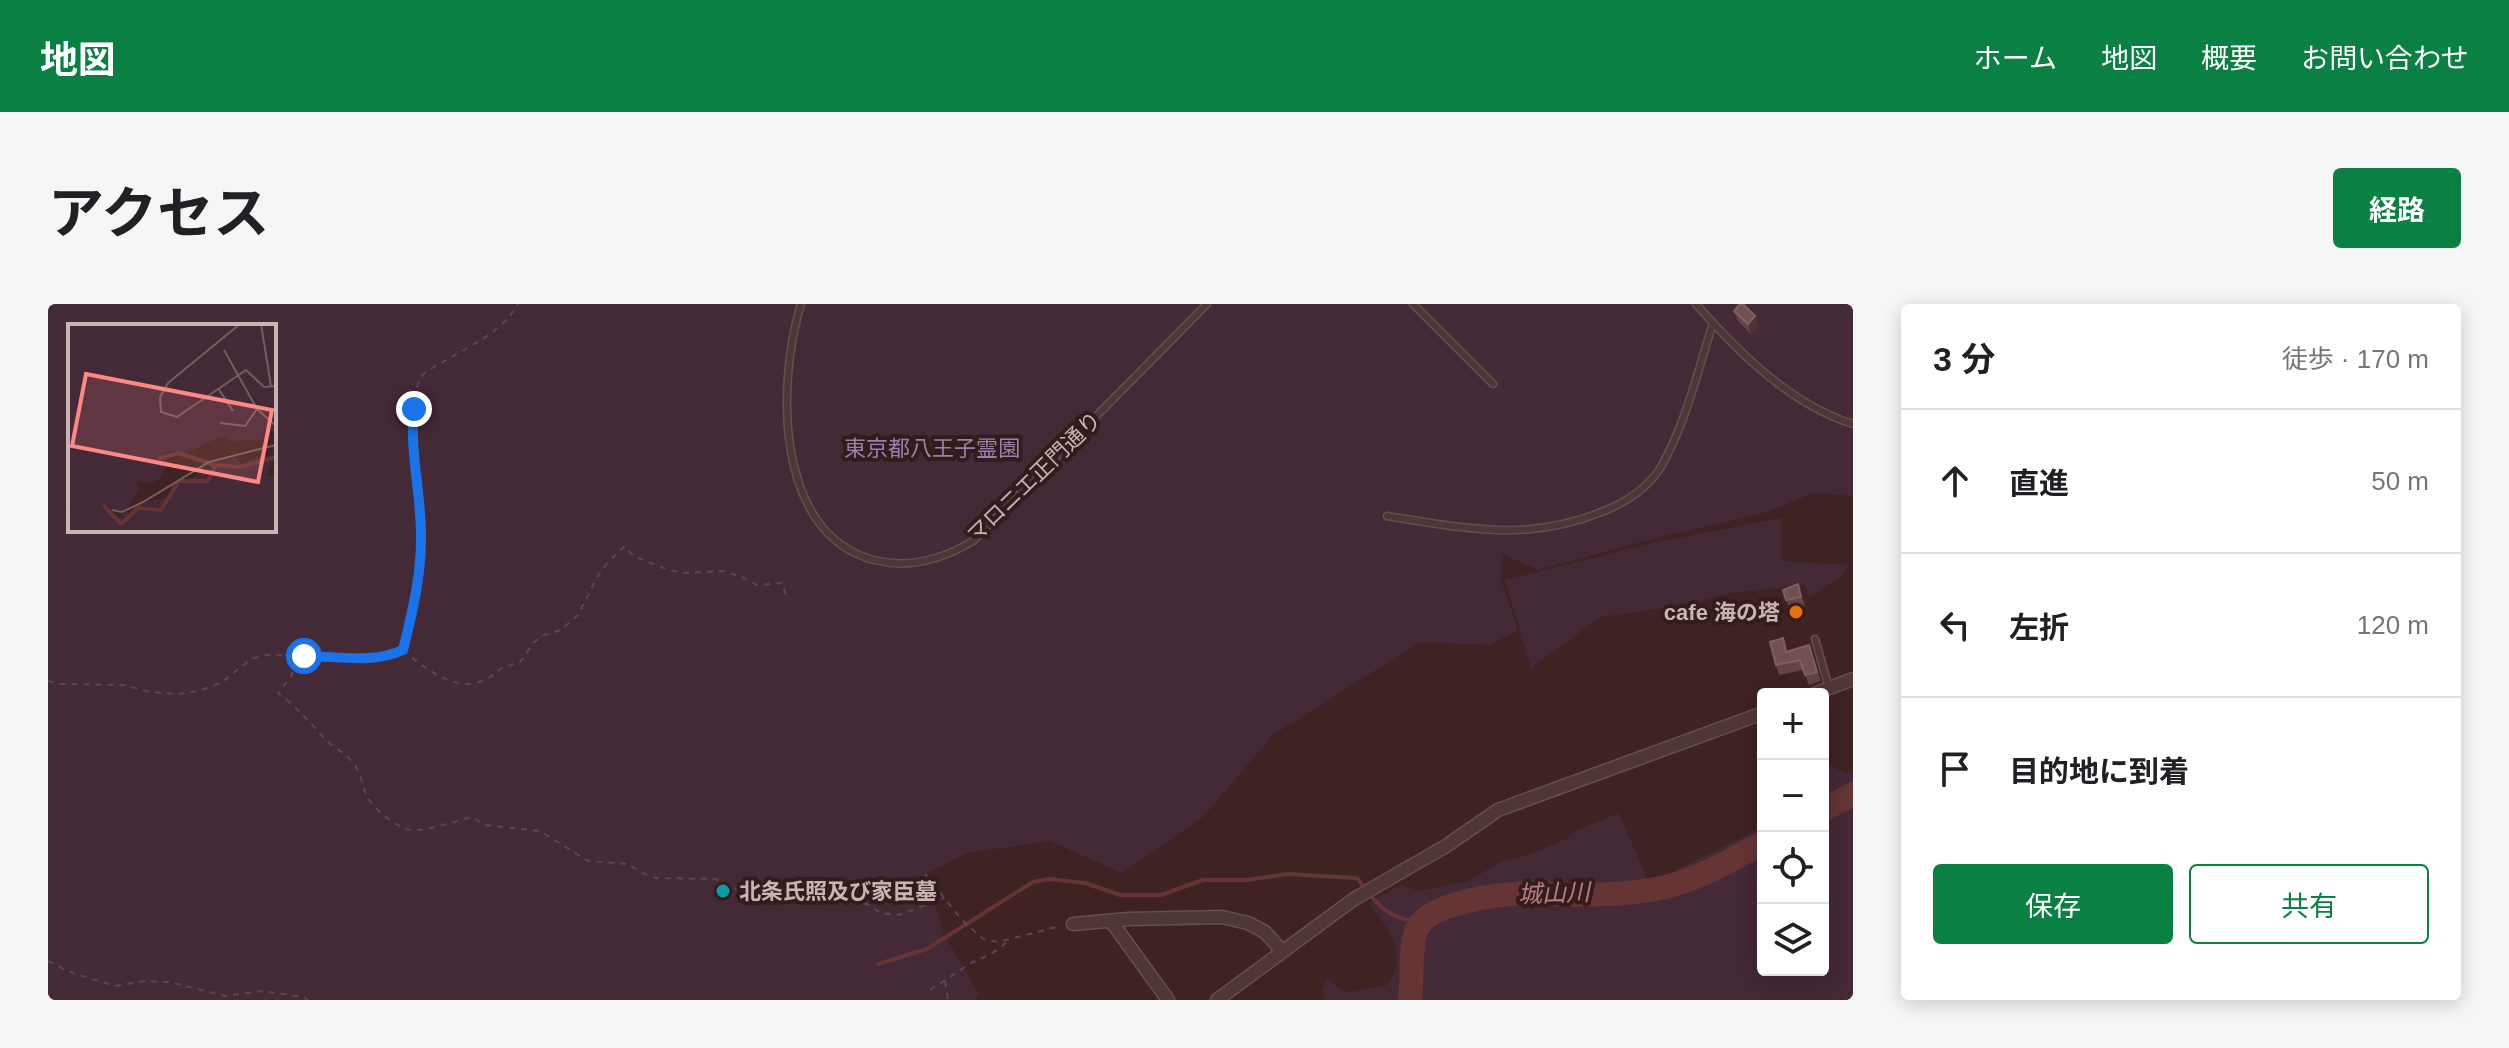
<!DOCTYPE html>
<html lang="ja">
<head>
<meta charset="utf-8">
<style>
	body { margin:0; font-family:Helvetica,"Noto Sans JP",sans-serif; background:#f6f6f6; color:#202124 }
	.controls { position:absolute; right:24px; bottom:24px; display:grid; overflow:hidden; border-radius:8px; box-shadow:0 4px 20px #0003 }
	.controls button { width:72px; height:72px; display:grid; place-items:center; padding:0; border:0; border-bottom:2px solid #e0e0e0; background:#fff; color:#202124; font:40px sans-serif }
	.stop { position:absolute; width:24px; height:24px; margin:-18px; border:6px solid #1a73e8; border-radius:50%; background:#fff }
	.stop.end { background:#1a73e8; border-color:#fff; box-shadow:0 2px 8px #0008 }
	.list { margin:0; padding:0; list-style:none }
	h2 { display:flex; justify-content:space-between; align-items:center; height:104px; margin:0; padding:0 32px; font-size:34px }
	h2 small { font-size:26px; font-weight:400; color:#757577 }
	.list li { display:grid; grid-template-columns:52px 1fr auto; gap:24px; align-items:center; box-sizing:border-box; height:144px; padding:0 32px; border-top:2px solid #e0e0e0 }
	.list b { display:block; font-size:30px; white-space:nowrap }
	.list em { font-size:26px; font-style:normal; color:#757577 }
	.actions { display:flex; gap:16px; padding:24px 32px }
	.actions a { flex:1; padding:18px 0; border:2px solid #0b8043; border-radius:8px; text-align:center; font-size:28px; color:#0b8043 }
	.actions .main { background:#0b8043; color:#fff }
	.icon { flex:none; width:44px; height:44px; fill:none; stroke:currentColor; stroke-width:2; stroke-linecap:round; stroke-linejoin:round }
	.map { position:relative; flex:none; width:1805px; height:696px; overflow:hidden; border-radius:8px }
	header { display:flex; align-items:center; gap:48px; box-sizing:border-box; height:112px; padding:0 40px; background:#0b8043; color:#fff }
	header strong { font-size:38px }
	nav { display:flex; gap:44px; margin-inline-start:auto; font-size:28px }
	.intro { display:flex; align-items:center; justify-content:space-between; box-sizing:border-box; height:192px; padding:0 48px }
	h1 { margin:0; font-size:56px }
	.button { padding:20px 36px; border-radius:8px; background:#0b8043; color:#fff; font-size:28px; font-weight:700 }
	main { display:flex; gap:48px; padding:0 48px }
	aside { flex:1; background:#fff; border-radius:8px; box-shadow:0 4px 20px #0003 }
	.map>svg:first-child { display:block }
	.green { fill:#442937; fill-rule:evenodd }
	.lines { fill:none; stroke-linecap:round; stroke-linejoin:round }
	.stream { stroke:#653434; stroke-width:4 }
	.river { stroke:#653434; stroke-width:24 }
	.service-casing { stroke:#674f4f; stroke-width:9 }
	.minor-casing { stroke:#674f4f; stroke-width:15 }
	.path { stroke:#5f4550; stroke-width:2; stroke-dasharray:6 6; stroke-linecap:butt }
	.service { stroke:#4f3737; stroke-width:6 }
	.minor { stroke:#4f3737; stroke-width:12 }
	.wall { fill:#654444 }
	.shaded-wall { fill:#513232 }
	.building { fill:#705050; stroke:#7e6060; stroke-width:2 }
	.route { stroke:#1a73e8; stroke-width:10 }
	.food-dot { fill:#e8710a; stroke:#341c1c; stroke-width:3 }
	.culture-dot { fill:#0f9aa8; stroke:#341c1c; stroke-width:3 }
	.labels { text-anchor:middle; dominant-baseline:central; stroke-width:8; stroke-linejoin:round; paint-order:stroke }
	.park-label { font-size:22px; fill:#9c7fab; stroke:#341c1c }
	.street-label { font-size:22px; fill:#cab4b3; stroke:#341c1c }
	.poi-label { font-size:22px; font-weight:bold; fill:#cab4b3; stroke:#341c1c; text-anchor:end }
	.water-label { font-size:24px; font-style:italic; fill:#b88080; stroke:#341c1c }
	.inset-river { fill:none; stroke:#653434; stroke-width:4 }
	.inset-road { fill:none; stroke:#775d5c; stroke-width:2 }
	.view { fill:#fd8984; fill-opacity:0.15; stroke:#fd8984; stroke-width:4 }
	.inset-edge { fill:none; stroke:#cab4b3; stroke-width:4 }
</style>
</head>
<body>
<header>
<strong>地図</strong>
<nav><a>ホーム</a><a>地図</a><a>概要</a><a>お問い合わせ</a></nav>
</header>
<div class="intro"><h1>アクセス</h1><a class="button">経路</a></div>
<main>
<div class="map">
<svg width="1805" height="696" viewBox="0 0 1805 696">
	<rect width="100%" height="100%" fill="#3f2322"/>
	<path class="green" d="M0,0h1805v192l-40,-3 -46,19 -111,26 -118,32 -35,-16 -2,26 17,50 -28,15 -70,-3 -147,93 -69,81 -82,57 -72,-32 -83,12 -41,21 18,60 35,60 -4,6h-927zM22,22h204v204h-204z
		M1734,214v43l66,4 -5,10 -34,22 -4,-12 -75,8 -44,12 -85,12 -70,51 -26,-88 151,-38z
		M1775,458l24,12 6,-4v230h-528l-3,-9 5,-13 18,15 42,-8c23,-31 1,-56 -18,-82l32,-18 18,6 50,-10 31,-19 32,-8 38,-17 5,-6 44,-18 28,66 25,-7 91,-45v143h60z"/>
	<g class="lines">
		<path class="stream" d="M830,660l49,-15 106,-67 15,-3 37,4 35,12h41l42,-15h43l41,-6 68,4 3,1c21,28 28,38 63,44"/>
		<path class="river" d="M1775,506l30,-16
			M1362,696c3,-19 -1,-58 8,-73 14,-25 82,-33 109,-34 16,-1 33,3 49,2 26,0 54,-1 80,-6 37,-6 74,-29 107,-46"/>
		<g class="service-casing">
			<path id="service" d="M753,0c-24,78 -27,230 73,256 35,9 69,-1 99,-19l234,-237
				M1365,0l80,80
				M1648,0c42,48 95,101 157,120
				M1339,212c79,12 139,27 217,-5 22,-9 44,-23 57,-44 25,-44 37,-97 52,-144
				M1767,335l14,49"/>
		</g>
		<g class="minor-casing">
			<path id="minor" d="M1766,390l39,-15
				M1063,617l57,79
				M1025,620l56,-5 93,-2 26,6 17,9 17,19
				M1169,696l137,-101 92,-53 52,-36 265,-97"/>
		</g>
		<path class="path" d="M356,345c8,-36 16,-71 17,-109 1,-42 -21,-129 1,-164 4,-6 13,-9 19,-13 28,-17 61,-30 77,-59
			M355,346c19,16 49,41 76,32 20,-6 15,-16 40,-18l14,-21 11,-8 17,-5 17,-15 19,-38 11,-15 17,-16 8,10 33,13 17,4 40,-2 19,6 15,8 25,-2 5,16
			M237,350l11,8 -5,15 -13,16c17,13 30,27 44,43 8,10 22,15 32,28 8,10 8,24 14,34 9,14 29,30 44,32 17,1 42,-9 60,-13l13,8 55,6 48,30 40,3 14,9 14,5 59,1 21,10 32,-1 9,7 61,4 14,4 15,1 14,9 18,2 45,-17
			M0,377l12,3 64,1 27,7 25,2 23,-3 22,-8 30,-24 15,-4 67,1 22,4 36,-4 11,-5
			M877,570l37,46 21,19 15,3 62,-16
			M0,657l22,11 45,14 29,-5 26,1 55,14 37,-5 41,6 5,3
			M897,677l3,19
			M882,686l41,-27 20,-9 19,-14"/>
		<use href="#service" class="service"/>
		<use href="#minor" class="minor"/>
	</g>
	<path class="wall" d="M1686,7l25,15 -8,8 -13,-13z
		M1735,286l18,4 4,12 -15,4z
		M1761,341l12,36 -12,4 -6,-15 -24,5 -3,-10 11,-14z"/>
	<path class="shaded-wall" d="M1707,12l4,10 -8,8 -3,-10z"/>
	<path class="building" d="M1692,0h3l12,12 -7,8 -14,-13z
		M1750,280l3,13 -15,3 -3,-10z
		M1735,334l3,14 23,-7 8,27 -12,3 -5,-15 -24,5 -6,-23z"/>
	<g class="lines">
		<path class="route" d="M256,352c33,0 69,8 99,-6 9,-36 18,-73 18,-111 1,-43 -12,-87 -7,-130"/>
	</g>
	<circle class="food-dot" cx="1748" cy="308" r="8"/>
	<circle class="culture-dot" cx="675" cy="587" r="8"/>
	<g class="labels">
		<g class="park-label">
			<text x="884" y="144">東京都八王子霊園</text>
		</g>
		<g class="street-label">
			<text transform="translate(986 173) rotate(-44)">マロニエ正門通り</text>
		</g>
		<g class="poi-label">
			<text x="1732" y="308">cafe 海の塔</text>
			<text x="691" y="587" text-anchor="start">北条氏照及び家臣墓</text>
		</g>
		<g class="water-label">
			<text transform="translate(1506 589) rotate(-2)">城山川</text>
		</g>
	</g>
	<g transform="translate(20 20)">
		<rect width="208" height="208" fill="#3f2322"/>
		<path d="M0,0h208v119l-1,-11 -11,-3 -2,11 -30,1 -11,-5 -36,18 -20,-4 3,14 -8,14 -8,5 -15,-2 2,10 -10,15 -7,5 -13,-2 10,8 9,-6 1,7 5,-12 36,-10 4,-4 -3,-7 39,-14v-9l28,-4 4,7 17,-9 17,-1 -10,21h10v54l-208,2v-21l5,-2h-5z" fill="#442937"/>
		<path class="inset-river" d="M90,135l20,-6 37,12M35,181l18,19M53,200l17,-16 23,2 18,-29h29l8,-16 24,2 36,-10"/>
		<path class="inset-road" d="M172,0l-72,59 -8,14 1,15 16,5 69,-47 18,17 12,-1M193,0l10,62M156,26l33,59 19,17M150,64l15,23M152,99l25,3 12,-17M44,186l10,2 21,-10 66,-40 67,-17"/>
		<path class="view" d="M18,50l186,36 -14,72 -186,-36z"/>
		<rect width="208" height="208" class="inset-edge"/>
	</g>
</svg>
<div class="controls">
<button>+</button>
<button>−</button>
<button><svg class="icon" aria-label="locate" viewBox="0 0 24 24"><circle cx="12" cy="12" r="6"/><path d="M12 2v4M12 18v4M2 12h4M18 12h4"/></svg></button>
<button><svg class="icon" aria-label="layers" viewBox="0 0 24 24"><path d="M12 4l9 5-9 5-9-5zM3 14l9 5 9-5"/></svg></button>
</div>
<div class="stop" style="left:256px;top:352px"></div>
<div class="stop end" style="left:366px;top:105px"></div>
</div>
<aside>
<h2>3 分<small>徒歩 · 170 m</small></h2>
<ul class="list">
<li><svg class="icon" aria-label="ahead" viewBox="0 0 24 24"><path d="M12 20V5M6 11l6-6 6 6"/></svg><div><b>直進</b></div><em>50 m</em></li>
<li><svg class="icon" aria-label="left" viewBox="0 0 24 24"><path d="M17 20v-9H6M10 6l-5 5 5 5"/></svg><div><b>左折</b></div><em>120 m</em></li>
<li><svg class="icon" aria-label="arrive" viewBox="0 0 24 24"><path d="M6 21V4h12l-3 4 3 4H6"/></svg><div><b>目的地に到着</b></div></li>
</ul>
<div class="actions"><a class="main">保存</a><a>共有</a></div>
</aside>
</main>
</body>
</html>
